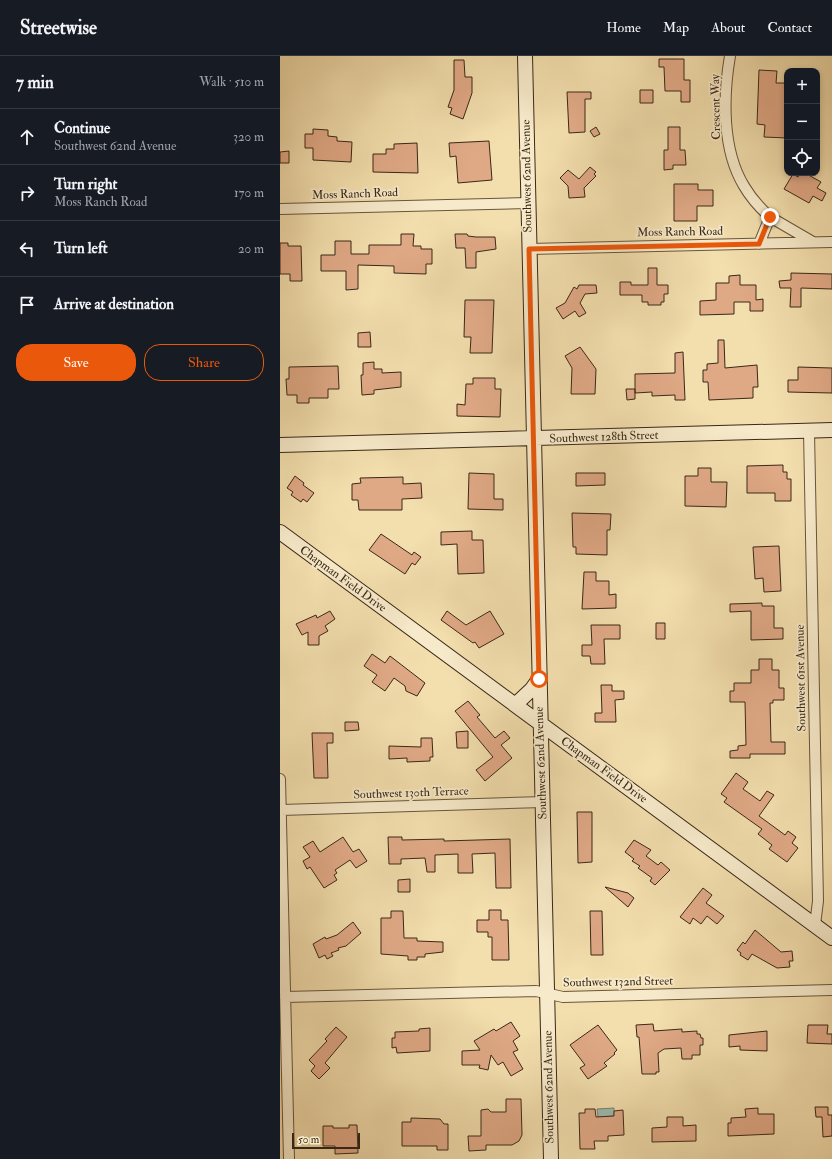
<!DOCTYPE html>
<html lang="en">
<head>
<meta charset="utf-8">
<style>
	body { margin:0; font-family:"IM FELL Double Pica",serif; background:#20242c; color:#f1f3f6 }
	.controls { position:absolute; right:12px; top:12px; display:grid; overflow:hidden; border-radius:8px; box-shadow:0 2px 6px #0003 }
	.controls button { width:36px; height:36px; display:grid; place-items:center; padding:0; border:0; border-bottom:1px solid #363941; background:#171b24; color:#f1f3f6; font:20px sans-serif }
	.scale { position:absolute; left:12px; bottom:10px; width:68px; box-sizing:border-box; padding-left:4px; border:2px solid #3a2817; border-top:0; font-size:11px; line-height:14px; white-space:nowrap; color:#3a2817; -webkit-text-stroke:3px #f7eaca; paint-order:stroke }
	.stop { position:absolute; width:12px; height:12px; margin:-9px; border:3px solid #ea580c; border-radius:50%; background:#fff }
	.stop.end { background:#ea580c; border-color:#fff; box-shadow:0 1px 4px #0008 }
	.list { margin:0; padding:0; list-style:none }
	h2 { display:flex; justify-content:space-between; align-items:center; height:52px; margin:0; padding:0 16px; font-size:17px }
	h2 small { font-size:13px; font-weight:400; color:#9ea1a6 }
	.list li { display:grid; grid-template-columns:26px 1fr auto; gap:12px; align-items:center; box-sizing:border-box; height:56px; padding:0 16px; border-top:1px solid #363941 }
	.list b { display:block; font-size:15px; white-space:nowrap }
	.list p { margin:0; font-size:13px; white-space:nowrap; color:#9ea1a6 }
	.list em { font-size:13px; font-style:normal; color:#9ea1a6 }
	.actions { display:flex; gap:8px; padding:12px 16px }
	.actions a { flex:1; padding:9px 0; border:1px solid #ea580c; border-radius:16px; text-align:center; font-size:14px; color:#ea580c }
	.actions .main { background:#ea580c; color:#fff }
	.icon { flex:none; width:22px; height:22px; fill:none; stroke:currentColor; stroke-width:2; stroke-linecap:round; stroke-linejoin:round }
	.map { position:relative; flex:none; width:552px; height:1103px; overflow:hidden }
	header { display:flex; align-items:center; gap:24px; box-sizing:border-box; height:56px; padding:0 20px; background:#171b24; border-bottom:1px solid #363941 }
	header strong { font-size:19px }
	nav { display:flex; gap:22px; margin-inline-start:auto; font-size:14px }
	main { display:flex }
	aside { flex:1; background:#171b24 }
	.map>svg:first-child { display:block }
	.water { fill:#9cbbb0; stroke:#758073 }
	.building { fill:#e0a986; stroke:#3a2817 }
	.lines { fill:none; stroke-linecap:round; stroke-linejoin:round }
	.street-casing { stroke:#68563c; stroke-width:12 }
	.secondary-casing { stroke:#3a2817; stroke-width:16 }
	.street { stroke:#f7eaca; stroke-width:10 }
	.secondary { stroke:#f7eaca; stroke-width:14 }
	.route { stroke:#ea580c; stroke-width:5 }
	.labels { text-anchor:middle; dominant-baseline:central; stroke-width:3.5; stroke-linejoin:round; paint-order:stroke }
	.street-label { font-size:12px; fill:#3a2817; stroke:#f7eaca }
</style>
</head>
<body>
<header>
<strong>Streetwise</strong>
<nav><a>Home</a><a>Map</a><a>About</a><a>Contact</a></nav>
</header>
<main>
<aside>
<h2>7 min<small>Walk · 510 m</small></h2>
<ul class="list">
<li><svg class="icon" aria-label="ahead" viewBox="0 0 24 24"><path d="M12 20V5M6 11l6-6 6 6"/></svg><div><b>Continue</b><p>Southwest 62nd Avenue</p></div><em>320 m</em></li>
<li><svg class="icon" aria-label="right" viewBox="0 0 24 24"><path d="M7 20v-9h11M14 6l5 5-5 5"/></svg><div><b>Turn right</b><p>Moss Ranch Road</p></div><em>170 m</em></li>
<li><svg class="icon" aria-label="left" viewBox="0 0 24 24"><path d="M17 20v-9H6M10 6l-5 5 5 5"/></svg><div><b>Turn left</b></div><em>20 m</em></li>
<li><svg class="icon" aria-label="arrive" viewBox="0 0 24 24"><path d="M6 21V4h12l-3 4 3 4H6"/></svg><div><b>Arrive at destination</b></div></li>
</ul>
<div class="actions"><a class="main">Save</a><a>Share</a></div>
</aside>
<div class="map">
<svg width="552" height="1103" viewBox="0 0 552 1103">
	<rect width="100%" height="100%" fill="#f3dead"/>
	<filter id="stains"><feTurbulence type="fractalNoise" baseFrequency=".005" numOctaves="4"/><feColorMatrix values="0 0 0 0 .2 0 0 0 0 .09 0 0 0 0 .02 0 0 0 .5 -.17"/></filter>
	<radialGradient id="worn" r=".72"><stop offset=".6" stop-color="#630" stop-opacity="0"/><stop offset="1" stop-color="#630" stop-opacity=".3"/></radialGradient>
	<path class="water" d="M334,1052v8l-16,1 -1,-8z"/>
	<path class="building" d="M379,3h25v21h6v22h-9v-11h-16l-1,-24h-5z
		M174,4h10l1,17h7v16l-9,26 -13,-5 2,-6 -4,-1 6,-17z
		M479,14l18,1 -1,12h11v55l-23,-1 1,-12 -8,-1z
		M360,34h13v13h-13z
		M287,36h24v7h-6v33l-16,1z
		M316,71l4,7 -6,3 -4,-6z
		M388,71h12v23h5l1,15h-13v4l-9,1v-20h4z
		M33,73l15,1v6l9,1v4l15,1 -1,20 -38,-2v-12h-8v-14h8z
		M209,85l3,39 -34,3 -2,-27 -6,1 -1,-14z
		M137,87l1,30 -45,-1v-18h13v-5h8v-5z
		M9,95v12h-9v-11z
		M310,111l6,5 -2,2 2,2 -12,12 1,9 -16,1 -1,-12 -8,-8 8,-8 11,9z
		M520,117h5l16,9 -4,6 9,5 -4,8 -9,-5 -4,7 -25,-14 9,-15 5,3z
		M394,128h24v6h15v16h-16v15h-23z
		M121,178h13l-1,12h8v3h11v15h-6v10l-32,-1v-7l-36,-1v24l-12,1v-19h-25v-16h14v-14h16v13h18v-9h32z
		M175,178h12l1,2 8,1h19l1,12 -20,3v16h-10l-1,-20h-9z
		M0,187h8v3h13l1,35h-12v-7h-10z
		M368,212h9v17h11v9h-4v8h-3v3h-13v-3h-6v-7h-22v-13h11v3h17z
		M511,217l41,1v15l-31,-1v19h-11l1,-19h-11l-1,-7 12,-1z
		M460,219v10h16v15l7,-1v12h-13v-9h-16v12l-34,1v-14l16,-1v-17h13v-7z
		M299,229h17l1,8 -12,1 -5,9 6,10 -7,4 -4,-6 -12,8 -7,-11 9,-5 9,-16 3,2z
		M185,244h29l-2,53h-22l1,-16h-7z
		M90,276l1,15h-13v-14z
		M438,284h6l1,28 32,-3 1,22h-5v11l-44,2 -1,-18h-5v-12h4v-6l11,-1z
		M300,291l16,22 -1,25h-24l1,-26 -7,-12z
		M403,296l2,48h-10v-5l-23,1v-4l-17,1v-19l40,-1v-20z
		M94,306v7h8v4l19,-1v15l-27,3v4l-12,1 -1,-20h2v-12z
		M58,310l1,23h-11v9h-19v5h-12v-8h-10l-1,-16h3v-12z
		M518,311l34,1v25l-44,-1v-12h10z
		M193,322h22v11h6l-1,28 -43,-1v-12l8,1 1,-21h7z
		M346,333h9v10l-8,1z
		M503,409v7h4v7h4v22h-16v-8h-28v-27z
		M418,412h13v14h16l-1,25 -41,-1v-30h13z
		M189,417l25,1v25h9v11l-35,-1z
		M296,417h29v12l-29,1z
		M15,420l9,7 -1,2 11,8 -7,9 -4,-3 -2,3 -10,-7 2,-3 -6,-4z
		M123,421v7l18,-1 1,15 -20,1v11h-43l-1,-10h-6v-16l9,-1 -1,-5z
		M292,457l39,1 -1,16h-3v25l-31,-1v-7h-3z
		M192,475v9h11l1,33 -26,1 -1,-30 -16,1v-13z
		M101,478l31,21 2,-3 7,5 -6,8 -3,-2 -7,11 -36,-24z
		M499,490l2,45 -17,1 -1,-14 -8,1 -2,-32z
		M304,516h12v9h13v14l7,-1v14l-34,1z
		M482,547v3h12v22h9v11l-32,1v-29l-21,1v-8z
		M50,555l5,8 -10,7 3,5 -9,5v9h-11v-13l-6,3 -6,-11 20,-9 1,3z
		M167,555l19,14 24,-14 14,23 -25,14 -4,-6 -2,1 -32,-23z
		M376,567h9v16h-9z
		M311,569h29v14h-16l1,25h-14l-1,-8h-8v-11h10z
		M92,598l13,9 5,-7 35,27 -8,13 -11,-5 -1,-5 -11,-8 -9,13 -13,-9 5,-7 -13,-9z
		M479,603h13v11h7v18h5v12h-11v3h-3l1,39h14v12h-35v4h-20v-7l8,-1v-4l8,-1 -1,-43h-15v-11h4v-8h17v-13h8z
		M321,629h11v6h12v8l-9,1 1,22h-21v-9h7z
		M188,645l12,14 -3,2 18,21 9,-7 6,7 -9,7 11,13 -27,23 -9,-11 17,-13 -38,-46z
		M65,666h13l1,8 -14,1z
		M188,675v17h-11l-1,-16z
		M32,677h21v10h-6l1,35h-14z
		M141,682h11l1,19h-3v4l-23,1v-4l-18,1v-13l32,1z
		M456,717l12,9 -5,7 17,12 7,-10 7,4 -15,21 26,19 3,-4 8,6 -4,6 6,5 -11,14 -18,-13 3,-4 -14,-11 4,-5 -38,-27 3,-4 -6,-4z
		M297,756h15v50l-14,1z
		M63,781l10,15 6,-3 8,12 -11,7 -6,-8 -15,10 2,3 -3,2 3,5 -13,8 -14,-21 -3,2 -4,-8 7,-4 -7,-10 10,-6 7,11z
		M108,781h14v3l42,-1v2l66,-2 1,49h-15l-1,-35 -23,1 1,19h-15v-19l-23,1v17h-8l-2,-14 -24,1v5h-12z
		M354,784l17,10 -5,6 12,9 3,-3 9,8 -15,15 -5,-4 2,-3 -14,-10 2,-2 -8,-5 2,-2 -9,-7z
		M130,823v13h-12v-12z
		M325,831l23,6 6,5 -6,9z
		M423,832l9,7 -6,8 18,13 -7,8 -10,-8 -6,8 -8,-6 -3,6 -10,-7z
		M209,854h12v10h7l1,40h-17v-23h-4v-5h-11v-12h12z
		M111,855h12l1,27h13v3l26,1v10l-18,2v3h-8v3h-9v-4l-27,-2v-36h10z
		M310,855h12l1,44h-12z
		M73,866l8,11 -15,13 -8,2 1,2 -8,3 2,3 -6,3 -2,-4 -6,3 -6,-14 12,-7 1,2 11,-4z
		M475,874l26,22 11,-1 1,10h-4l1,6 -13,1 -25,-14 -4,6 -8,-5 1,-2 -4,-3 6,-8 2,2z
		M231,966l9,14 -7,5 5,9 -5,2 10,17 -12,7 -8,-14 -5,3 -7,-10 -3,15 -9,-2 1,-3h-18v-14l18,-1 -6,-9 20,-12 2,2z
		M373,968l1,7 28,-2v3l15,-1v3h3l1,4h2v7h-3v10h-8v4h-10l-1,-11 -17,1 -6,4 1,19h-3v2h-14l-3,-37h-2l-1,-12z
		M318,969l19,25 -3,3 1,1 -11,9 3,3 -19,13 -8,-11 5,-3 -15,-20z
		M528,969h20l-1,9h5v10l-25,-1z
		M56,971l11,10 -22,26 5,5 -11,11 -8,-8 4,-5 -6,-6 18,-19 -2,-2z
		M150,972v23l-33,2 -1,-6 -4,1v-10h3v-6l24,-1v-2z
		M487,975v20l-27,-1v-4l-11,1v-12z
		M226,1043h15l1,36 -3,6 -7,4h-26v5l-17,1 -1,-15h13v-26l7,-1 3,3h15z
		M535,1051h13v8h4v21l-9,1 -1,-20h-6z
		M478,1052v6h16v20l-46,2v-13h3v-5l15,-1 -1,-8z
		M305,1053h10l1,8 18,-1v-5l9,-1 1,25 -16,1v5h-14l1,8h-15l-1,-36h6z
		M387,1061h16v9l13,-1v16l-44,1v-14l15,-1z
		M131,1062l29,1 4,5h4v26h-11v-4h-35v-24h9z
		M69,1069h8l1,28 -23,1v-8h-12v-20h10v2h16z"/>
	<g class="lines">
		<g class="street-casing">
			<path id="street" d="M450,0c-7,41 -8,94 14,130 7,12 16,22 26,31
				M0,153l248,-6
				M479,188l11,-27 43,25
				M249,193l303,-7
				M529,375l9,470 -3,24
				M0,723l9,380
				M1,754l262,-8
				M5,941l251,-6 27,6 269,-7"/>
		</g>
		<g class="secondary-casing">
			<path id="secondary" d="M245,0l26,1103
				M0,389l552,-15
				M0,476l552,406
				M235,649l17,-16 7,-10"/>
		</g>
		<use href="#street" class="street"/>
		<use href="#secondary" class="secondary"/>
	</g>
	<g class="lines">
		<path class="route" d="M259,623l-10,-430 230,-5 11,-27"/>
	</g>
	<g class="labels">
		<g class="street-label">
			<text transform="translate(436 51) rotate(-91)">Crescent Way</text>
			<text transform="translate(247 120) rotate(-91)">Southwest 62nd Avenue</text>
			<text transform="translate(75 138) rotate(-2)">Moss Ranch Road</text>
			<text transform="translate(400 176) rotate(-1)">Moss Ranch Road</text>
			<text transform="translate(324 381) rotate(-2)">Southwest 128th Street</text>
			<text transform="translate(63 523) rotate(36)">Chapman Field Drive</text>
			<text transform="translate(521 622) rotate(-91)">Southwest 61st Avenue</text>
			<text transform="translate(261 707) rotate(-92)">Southwest 62nd Avenue</text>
			<text transform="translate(324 714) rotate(36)">Chapman Field Drive</text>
			<text transform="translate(131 737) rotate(-2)">Southwest 130th Terrace</text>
			<text transform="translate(338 926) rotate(-1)">Southwest 132nd Street</text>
			<text transform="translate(269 1031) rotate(-91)">Southwest 62nd Avenue</text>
		</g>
	</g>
	<rect width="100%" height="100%" filter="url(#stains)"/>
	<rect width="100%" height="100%" fill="url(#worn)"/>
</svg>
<div class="controls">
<button>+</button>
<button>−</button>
<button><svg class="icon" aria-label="locate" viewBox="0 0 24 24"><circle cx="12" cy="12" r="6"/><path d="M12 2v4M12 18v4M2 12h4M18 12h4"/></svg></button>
</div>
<div class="scale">50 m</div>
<div class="stop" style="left:259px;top:623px"></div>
<div class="stop end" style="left:490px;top:161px"></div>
</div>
</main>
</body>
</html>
